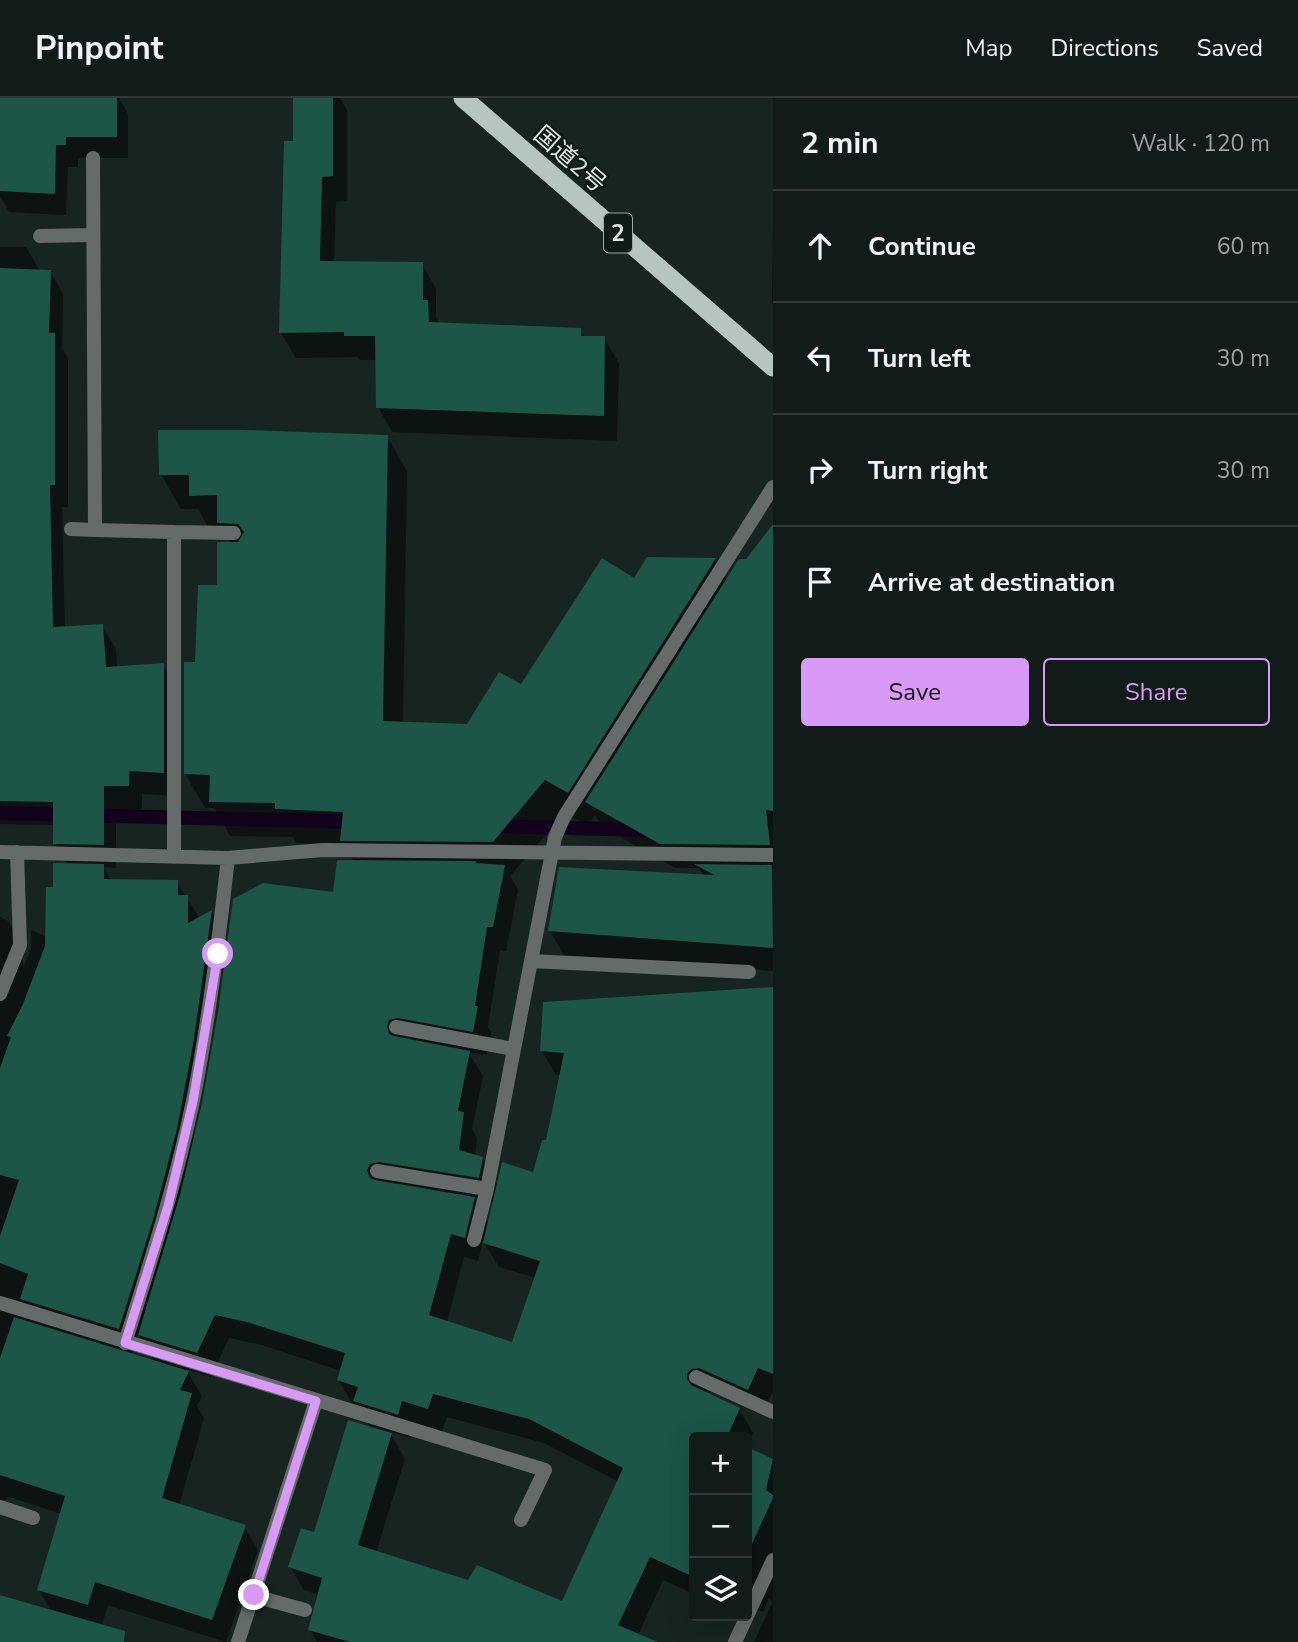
<!DOCTYPE html>
<html lang="en">
<head>
<meta charset="utf-8">
<style>
	body { margin:0; font-family:"Nunito Sans","Noto Sans JP",sans-serif; background:#1a2421; color:#f1f3f6 }
	.controls { position:absolute; right:21px; bottom:21px; display:grid; overflow:hidden; border-radius:7px; box-shadow:0 7px 28px #0002 }
	.controls button { width:63px; height:63px; display:grid; place-items:center; padding:0; border:0; border-bottom:2px solid #303937; background:#111b18; color:#f1f3f6; font:35px sans-serif }
	.stop { position:absolute; width:21px; height:21px; margin:-16px; border:5px solid #d99af7; border-radius:50%; background:#fff }
	.stop.end { background:#d99af7; border-color:#fff; box-shadow:0 2px 7px #0008 }
	.list { margin:0; padding:0; list-style:none }
	h2 { display:flex; justify-content:space-between; align-items:center; height:91px; margin:0; padding:0 28px; font-size:30px }
	h2 small { font-size:23px; font-weight:400; color:#9ca1a2 }
	.list li { display:grid; grid-template-columns:46px 1fr auto; gap:21px; align-items:center; box-sizing:border-box; height:112px; padding:0 28px; border-top:2px solid #303937 }
	.list b { display:block; font-size:26px; white-space:nowrap }
	.list em { font-size:23px; font-style:normal; color:#9ca1a2 }
	.actions { display:flex; gap:14px; padding:21px 28px }
	.actions a { flex:1; padding:16px 0; border:2px solid #d99af7; border-radius:7px; text-align:center; font-size:24px; color:#d99af7 }
	.actions .main { background:#d99af7; color:#111 }
	.icon { flex:none; width:38px; height:38px; fill:none; stroke:currentColor; stroke-width:2; stroke-linecap:round; stroke-linejoin:round }
	.map { position:relative; flex:none; width:773px; height:1544px; overflow:hidden }
	header { display:flex; align-items:center; gap:42px; box-sizing:border-box; height:98px; padding:0 35px; background:#111b18; border-bottom:2px solid #303937 }
	header strong { font-size:33px }
	nav { display:flex; gap:38px; margin-inline-start:auto; font-size:24px }
	main { display:flex }
	aside { flex:1; background:#111b18 }
	.map>svg:first-child { display:block }
	.shadow { fill:#0007; fill-rule:evenodd }
	.lines { fill:none; stroke-linecap:round; stroke-linejoin:round }
	.stream { stroke:#12011b; stroke-width:14 }
	.building { fill:#1c5647 }
	.minor { stroke:#646b69; stroke-width:14 }
	.trunk { stroke:#b6c5c0; stroke-width:19 }
	.route { stroke:#d99af7; stroke-width:9 }
	.labels { text-anchor:middle; dominant-baseline:central; stroke-width:5; stroke-linejoin:round; paint-order:stroke }
	.shield { fill:#0e1b17; stroke:#9ea8a5; stroke-width:2 }
	.shield-label { font-size:23px; font-weight:bold; fill:#dce5e2 }
	.street-label { font-size:24px; fill:#dce5e2; stroke:#0e1b17 }
</style>
</head>
<body>
<header>
<strong>Pinpoint</strong>
<nav><a>Map</a><a>Directions</a><a>Saved</a></nav>
</header>
<main>
<div class="map">
<svg width="773" height="1544" viewBox="0 0 773 1544">
	<rect width="100%" height="100%" fill="#172420"/>
	<path class="shadow" d="M0,0h119l9,16v44h-50v9h-10l-2,48 -57,-3 -9,-16z
		M295,0h45l7,12v91l-11,1 -2,61 88,1 14,25v29l4,6 140,6 5,8h19l15,25 -2,78 -225,-9 -14,-25 -1,-47h-17l-2,-3 -62,1 -15,-25 14,-190z
		M773,126v80l-1,-3z
		M0,149h26l14,24h10l13,23 -1,54 6,10v149h-6l3,121 37,-2 14,23 1,19 46,-3 14,23v108l-35,-2v15h-26v59l-12,-1 7,14 66,1 23,37 12,-7 13,23 -18,129 -14,72 3,1 158,-275 -10,-17 -48,-2 -3,-6 -63,-1 -15,-28h-10l-20,-34 12,-111 34,-119 -8,-15 -13,1 -12,-21h-17l-20,-35 226,-38 20,35 -4,253 65,2 53,-39 114,-107 13,-21 67,1 12,21 46,-54v444l-209,-16 -14,-24 154,-55 -5,-8h-24l-74,-42 -6,-11 -7,11 -23,-13 -55,63 8,14 -12,61 -6,-1 -12,77 3,5 -4,23 -19,-3 15,24 -11,53 5,9 -2,18 7,2 16,28 36,-12 14,-32 14,-67h-6l-14,-24 231,-62v403l-11,21 -48,-21 -10,1 35,16 14,24 -6,14v-10h-53v157l-31,-14 -28,62h-318l-7,-12 9,-35 -15,-5 -14,-24 25,-32 56,-105 -13,-24 -6,-2 -14,-24 3,-8 -79,-26 -33,-7 -18,39 -25,-8 16,27 -5,10 7,12 -25,88 65,21 14,23 -32,92 -118,-37 -7,23 -29,14h-72v-47l50,14 -11,-19 23,-76 -53,-17 -9,7v-587l8,4 14,24 1,23 8,-19v-19l16,7 8,-48 13,-24 -13,-22v-18l-55,-1zM474,1100l20,4 -5,23zM483,1143l16,26 37,11 -23,66 -66,-22 17,-65 14,4zM138,1235l17,30 -24,-8zM447,1319l97,26 75,39 -56,121 -94,-21 -93,-29 29,-94 -16,-28 22,7 4,-13 27,7z
		M747,1350l26,13v181h-19l18,-39 -3,-5 -6,14 -16,-7z"/>
	<g class="lines">
		<path class="stream" d="M0,715l359,9
			M487,728l166,4"/>
	</g>
	<path class="building" d="M0,0h117v39h-51v8h-10l-1,49 -55,-3z
		M293,0h40v78l-11,1 -2,84 103,1v38h5l1,22 152,6v8h24l-1,80 -228,-8 -1,-72h-31v-4l-65,1 5,-192h9z
		M0,170l51,2 -2,63h6v152h-5l3,142 50,-3 3,43 58,-4v110l-35,-2v15h-25v59l-51,-1v-42l-53,-1z
		M158,332h86l144,5 -5,286 84,3 32,-52 22,12 81,-126 32,20 13,-21 69,1 -148,235 -23,-13 -52,62 -153,-1 3,-29 -68,-3v-6l-66,-1 1,-27 -26,-1v-112h11l3,-77h19v-43h21l6,-10 -6,-8 -21,-1v-28l-28,1v-21h-30z
		M773,426v287l-7,-1 4,35 -110,-1 -75,-42 154,-243h7z
		M337,762l140,1 -2,2 30,2 -12,62h-6l-12,79h3l-5,26 -75,-14 -9,2 -2,6 2,8 5,2 76,15 -12,60 6,1 -5,38 24,7 -4,21 -100,-16 -9,2 -3,6 3,8 5,2 100,17 -10,41 -14,-4 -22,81 83,27 28,-81 -57,-18 19,-81 31,10 9,-32h4l18,-87 -24,-2 3,-49 230,-15v387l-15,-6 -10,22 -49,-22 -8,1 -4,5v5l4,6 49,23 -13,29h-33v140l-44,-20 -32,68 40,17h-308l-42,-12 14,-52 -34,-11 13,-39 13,4 34,-112 44,13 -34,112 110,35 9,-15 85,36 61,-133 -94,-49 -96,-25 -5,15 -26,-8 -4,14 -45,-14 5,-14 -21,-7 8,-27 -98,-31 -32,-7 -18,38 -59,-18 42,-140 22,-92 16,-91 15,-113 30,-16 70,9z
		M53,765l51,1v15l74,1v15h10v28l24,-13 -18,129 -17,90 -24,91 -34,109 -99,-30 8,-25 -28,-11v-27l19,-56 -19,-5v-107l11,-31 -4,-1 16,-32 22,-58 1,-59h7z
		M694,766l78,1 1,83 -225,-17 11,-64 155,8z
		M14,1219l175,54 -9,19 12,3 -30,105 84,27 -34,95 -117,-38 -7,23 -51,-15 28,-94 -65,-21v-117z
		M747,1349l26,12 -7,31 7,5v3l-26,57z
		M0,1497l125,36 -1,11h-124z"/>
	<g class="lines">
		<path class="minor" d="M93,60l2,372 79,2v325
			M40,138l53,-1
			M71,431l24,1
			M174,434l60,1
			M0,754l228,6 95,-8 450,5
			M531,863l218,11
			M0,896l20,-49 -3,-93
			M396,929l117,22
			M377,1073l110,18
			M474,1142l13,-51 68,-352 9,-20 209,-330
			M0,1205l545,167 -24,50
			M125,1245c25,-80 51,-160 68,-242 16,-80 26,-162 35,-243
			M696,1279l77,35
			M0,1409l33,11
			M254,1498l51,14
			M238,1544l78,-241
			M735,1544l38,-82"/>
		<path class="trunk" d="M463,0l310,269"/>
	</g>
	<g class="lines">
		<path class="route" d="M218,856l-25,147 -25,105 -43,137 191,58 -62,194"/>
	</g>
	<g class="labels">
		<rect class="shield" x="604" y="115.5" width="28" height="39" rx="5"/>
		<g class="shield-label">
			<text x="618" y="135">2</text>
		</g>
		<g class="street-label">
			<text transform="translate(570 61) rotate(41)">国道2号</text>
		</g>
	</g>
</svg>
<div class="controls">
<button>+</button>
<button>−</button>
<button><svg class="icon" aria-label="layers" viewBox="0 0 24 24"><path d="M12 4l9 5-9 5-9-5zM3 14l9 5 9-5"/></svg></button>
</div>
<div class="stop" style="left:218px;top:856px"></div>
<div class="stop end" style="left:254px;top:1497px"></div>
</div>
<aside>
<h2>2 min<small>Walk · 120 m</small></h2>
<ul class="list">
<li><svg class="icon" aria-label="ahead" viewBox="0 0 24 24"><path d="M12 20V5M6 11l6-6 6 6"/></svg><div><b>Continue</b></div><em>60 m</em></li>
<li><svg class="icon" aria-label="left" viewBox="0 0 24 24"><path d="M17 20v-9H6M10 6l-5 5 5 5"/></svg><div><b>Turn left</b></div><em>30 m</em></li>
<li><svg class="icon" aria-label="right" viewBox="0 0 24 24"><path d="M7 20v-9h11M14 6l5 5-5 5"/></svg><div><b>Turn right</b></div><em>30 m</em></li>
<li><svg class="icon" aria-label="arrive" viewBox="0 0 24 24"><path d="M6 21V4h12l-3 4 3 4H6"/></svg><div><b>Arrive at destination</b></div></li>
</ul>
<div class="actions"><a class="main">Save</a><a>Share</a></div>
</aside>
</main>
</body>
</html>
